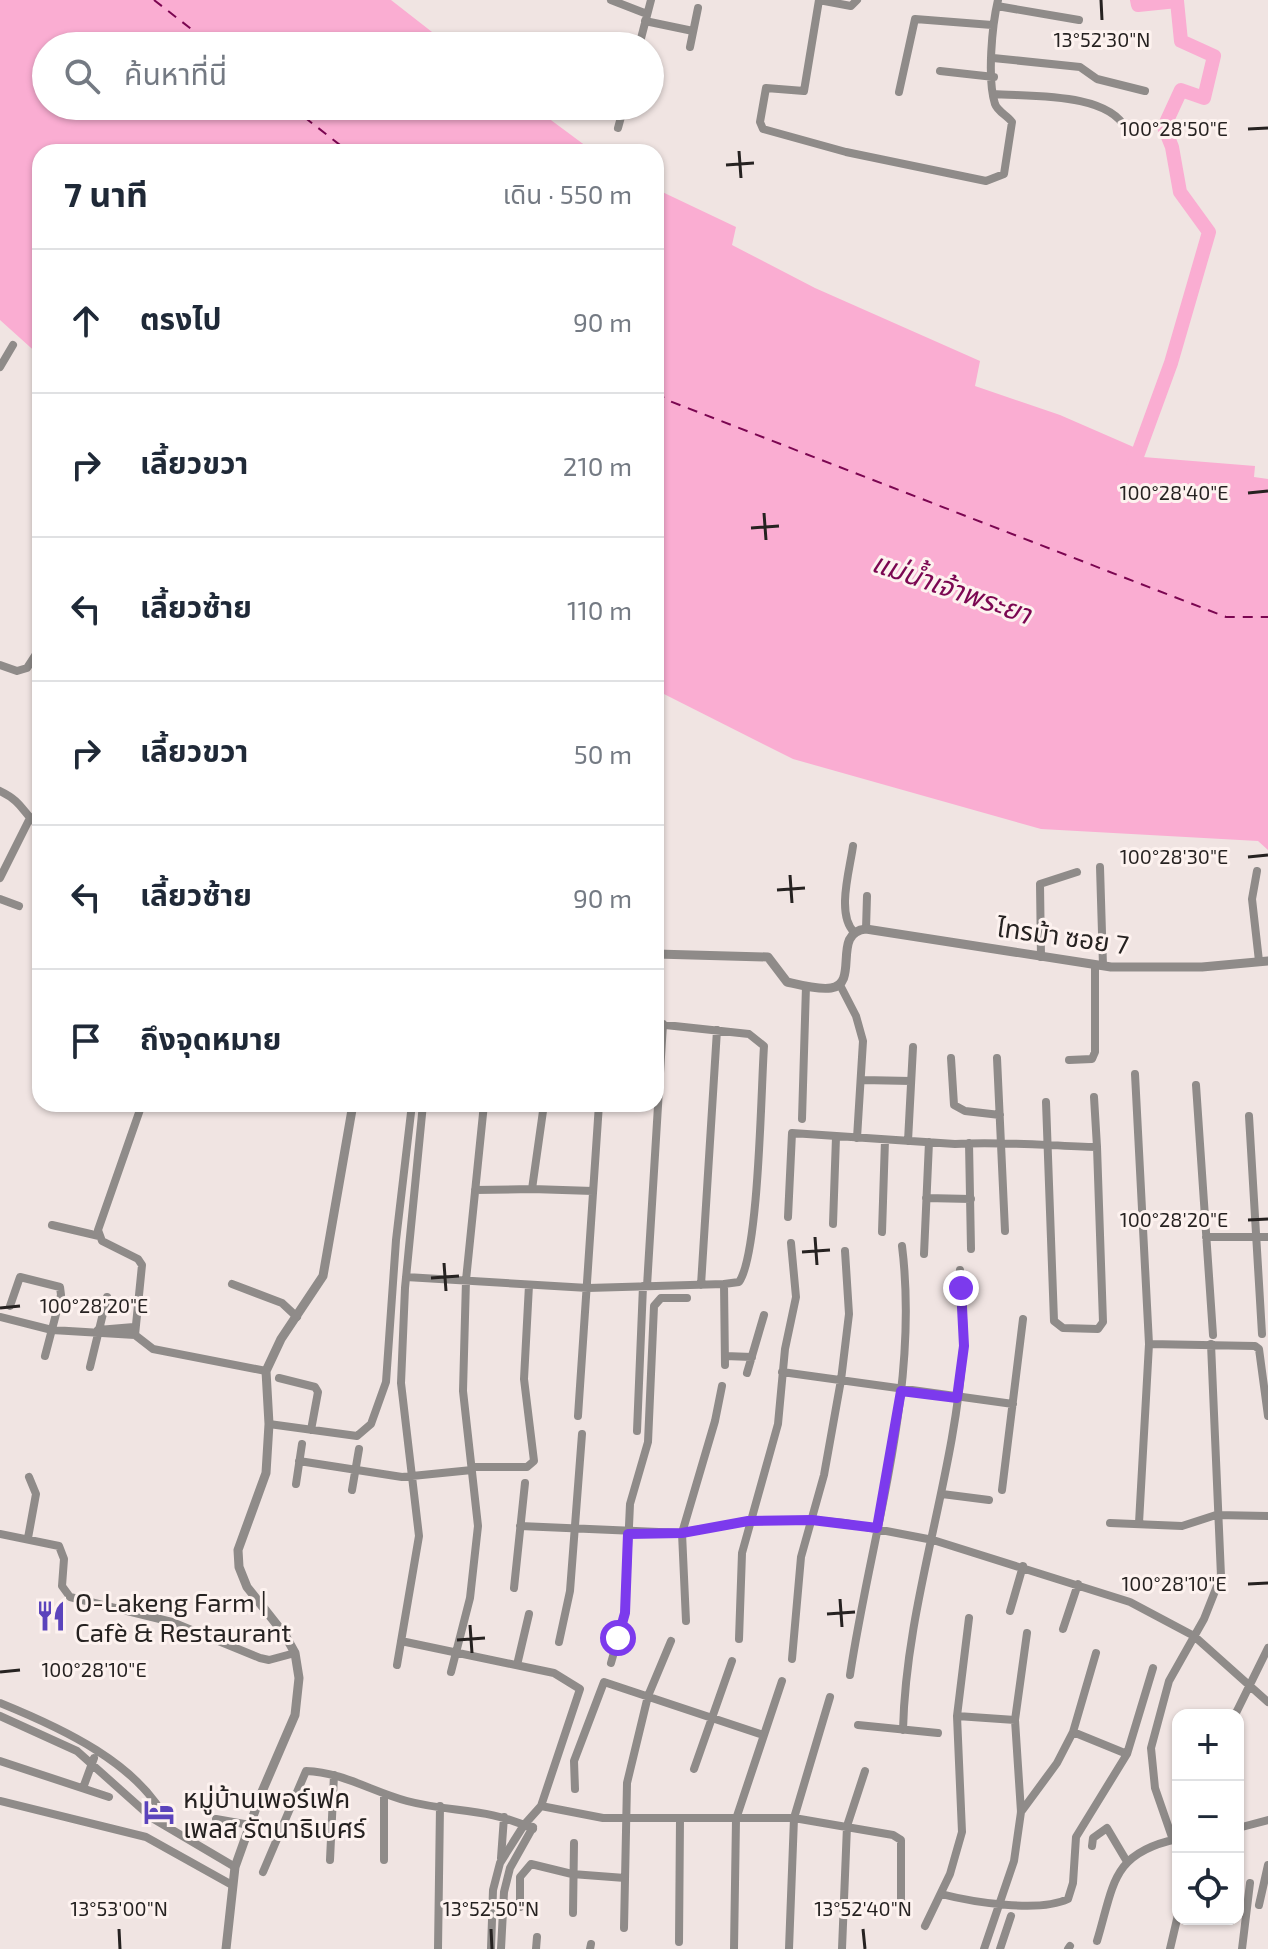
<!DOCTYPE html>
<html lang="th">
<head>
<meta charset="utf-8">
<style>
	body { margin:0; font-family:"Exo 2","Noto Sans Thai",sans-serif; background:#f2f2f3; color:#1f2937 }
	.controls { position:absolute; right:24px; bottom:24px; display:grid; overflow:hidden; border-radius:16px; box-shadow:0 2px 6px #0004 }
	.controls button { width:72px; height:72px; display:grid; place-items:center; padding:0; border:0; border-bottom:2px solid #e0e1e3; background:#fff; color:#1f2937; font:40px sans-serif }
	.stop { position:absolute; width:24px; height:24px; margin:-18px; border:6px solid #7c3aed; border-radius:50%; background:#fff }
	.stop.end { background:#7c3aed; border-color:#fff; box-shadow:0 2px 8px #0008 }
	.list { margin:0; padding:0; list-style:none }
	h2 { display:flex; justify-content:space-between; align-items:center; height:104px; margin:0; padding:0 32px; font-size:34px }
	h2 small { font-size:26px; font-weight:400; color:#747a83 }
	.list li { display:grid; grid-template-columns:52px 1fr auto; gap:24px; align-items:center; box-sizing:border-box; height:144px; padding:0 32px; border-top:2px solid #e0e1e3 }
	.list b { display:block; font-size:30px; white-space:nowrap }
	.list em { font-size:26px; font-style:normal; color:#747a83 }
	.icon { flex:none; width:44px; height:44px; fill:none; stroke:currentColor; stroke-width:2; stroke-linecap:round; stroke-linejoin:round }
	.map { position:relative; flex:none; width:1268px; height:1949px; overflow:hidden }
	.search { position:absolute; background:#fff; box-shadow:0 2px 6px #0004; left:32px; top:32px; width:632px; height:88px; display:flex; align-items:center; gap:20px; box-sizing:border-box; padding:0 28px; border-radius:44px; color:#747a83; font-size:30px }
	.panel { position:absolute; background:#fff; box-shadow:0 2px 6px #0004; left:32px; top:144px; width:632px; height:968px; border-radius:24px }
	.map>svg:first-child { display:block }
	.water { fill:#faadd2 }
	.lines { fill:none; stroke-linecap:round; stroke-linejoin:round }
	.river { stroke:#faadd2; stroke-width:14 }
	.ferry { stroke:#7b0651; stroke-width:2; stroke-dasharray:10 8; stroke-linecap:butt }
	.minor { stroke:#8f8b89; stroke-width:8 }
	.tertiary { stroke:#8f8b89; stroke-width:9 }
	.route { stroke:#7c3aed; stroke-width:10 }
	.ticks { fill:none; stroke:#262221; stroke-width:3 }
	.labels { text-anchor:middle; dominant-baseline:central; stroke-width:6; stroke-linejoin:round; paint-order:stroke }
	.street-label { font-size:26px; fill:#262221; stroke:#fdf2ef }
	.poi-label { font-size:26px; fill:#262221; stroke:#fdf2ef; text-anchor:start }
	.water-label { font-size:28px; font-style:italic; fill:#7b0651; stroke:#fdf2ef }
	.ticks-label { font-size:20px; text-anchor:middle; fill:#262221; stroke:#fdf2ef; stroke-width:6; stroke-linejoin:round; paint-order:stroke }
</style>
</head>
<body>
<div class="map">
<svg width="1268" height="1949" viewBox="0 0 1268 1949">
	<rect width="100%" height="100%" fill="#f0e4e2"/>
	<path class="water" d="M0,0h391l59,46h-404v60h486l62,46h-554v204l-40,-36z
		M656,189l80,38 -4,18 83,43 165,73 -5,25 85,29 85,37 -2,5 112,9 -1,11 14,2v371l-10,-9 -217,-12 -248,-70 -137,-69z"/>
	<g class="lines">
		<path class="river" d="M1133,467l38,-104 38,-131 -29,-40 -8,-45 -8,-20 17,-37 23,8 10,-42 -33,-15 -4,-40 -39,4 -1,-5"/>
		<path class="ferry" d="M154,0l59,46
			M290,106l59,46
			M656,392l11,8 559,217h42"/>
		<path class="minor" d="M611,0l36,14
			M819,0l-15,91 -38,-3 -6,34 3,7 83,23 140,29 18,-7 8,-52c-5,-7 -14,-10 -17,-18 -8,-25 -3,-79 3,-104
			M819,0l32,6 6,-6
			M997,6l82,14
			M645,21l48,10
			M639,46l12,-46
			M690,47l8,-39
			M993,58l87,9 17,12 48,12
			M940,71l54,6
			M899,92l16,-73 77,6
			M993,94c37,3 115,-2 133,35
			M618,128l6,-22
			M0,367l13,-22
			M0,665l17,6 10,-3 13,-20
			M0,791c25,12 21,22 40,35
			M853,846c-3,23 -17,68 1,86
			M1100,867l3,99
			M1257,871l-5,28 7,62
			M0,878l30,-60
			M0,899l19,7
			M866,929l1,-33
			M1041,957l-1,-73 37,-12
			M840,985l16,31 7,25 -6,97
			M656,1024l93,10 15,12c-3,43 -5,208 -25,236l-15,2
			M951,1058l3,47 11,6 35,4
			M997,1058l8,173
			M1069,1060l23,-1 3,-7v-87
			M1135,1074l14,270 -10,179
			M862,1080l49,1
			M1196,1085l17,250
			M1094,1097l3,50
			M142,1104l-44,126 4,11 36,18 4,6 -7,70 18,14 113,22
			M1249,1116l13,218
			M802,1119l4,-133
			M908,1141l5,-94
			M969,1143l2,106
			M532,1189l61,2
			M475,1190l57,-1 12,-85
			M926,1198l45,1
			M788,1217l4,-84 163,11c47,-3 95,2 142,3l6,175 -5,7 -35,-1 -9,-7 -8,-219
			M833,1224l3,-87
			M52,1225l47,11
			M882,1232l3,-92
			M1206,1237h62
			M924,1254l5,-112
			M406,1277l182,11 136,-4 1,81
			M232,1284l50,19 15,14
			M701,1285l16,-255
			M647,1286l16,-262
			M10,1306l10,-29 40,10 1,8 -16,61
			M0,1317l52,13 83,5
			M98,1330l36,-3
			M1149,1344l106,2 4,3 9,67
			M725,1356l27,1
			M90,1367l17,-70
			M782,1372l231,32
			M747,1373l17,-58
			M279,1378l36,9 3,5 -7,38
			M578,1416l21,-312
			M269,1424l88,12 14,-12 15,-42 10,-142 16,-136
			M637,1431l6,-145
			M299,1461l103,16 70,-7
			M472,1467h55l7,-6 -10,-82 5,-94
			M296,1484l6,-40
			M352,1490l7,-41
			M1002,1490l21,-171
			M942,1494l47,6
			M1110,1523l72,3 34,-11 52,1
			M520,1526l162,7 66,-12 64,-1 33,3 88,17 197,62 64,34 74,66
			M0,1534l59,12 5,13 -2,27 8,11 102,25 88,36 9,2 26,-7
			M28,1538l8,-44 -7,-17
			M514,1588l11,-105
			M1010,1611l13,-45
			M686,1621l-4,-88 33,-112 7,-35
			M1063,1629l15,-45
			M739,1639l3,-86 36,-129 7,-75 11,-52 -5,-54
			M401,1641l153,32 26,16 -39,117 -17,19 -24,38 -7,27 -2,59
			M559,1642l11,-51 12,-157
			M792,1659l9,-102 23,-82 17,-95 8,-66 -4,-63
			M611,1663l14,-50 5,-109 18,-62 6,-136 7,-8h26
			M397,1665l22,-129 -18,-153 4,-95 18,-184
			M517,1665l12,-51
			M451,1672l19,-74 8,-72 -15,-135 3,-111 18,-176
			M850,1675c21,-141 70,-284 52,-429
			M0,1703c59,24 142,61 169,123
			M1235,1715l33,-67
			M0,1716l77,35 75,67 83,49
			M957,1716l58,4
			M858,1725l80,8
			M903,1730c3,-129 52,-252 60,-381 2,-26 -2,-53 -3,-79
			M1073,1732l54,22
			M0,1761l109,36
			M694,1769l38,-108
			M83,1788l11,-30
			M575,1789l-1,-28 30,-79 159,53
			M0,1801l146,36 86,48
			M541,1806l62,12h191l99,17 8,5v71
			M1021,1812l36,-49 16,-31 23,-79
			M216,1819l34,6
			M1238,1828l30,-8
			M1173,1840l-18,-52 -4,-40 18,-67 35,-62 17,-43 -10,-232
			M1092,1846l1,-8 14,-10 19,32
			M501,1858l3,-41
			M330,1860l4,-85
			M384,1860v-66
			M263,1872l43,-101c36,1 67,21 101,30 45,12 80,6 126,28
			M941,1894c31,8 98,19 127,5l5,-16 3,-46 51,-83 26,-86
			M1259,1905l9,-40
			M520,1907v-30l11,-13 41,10 53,4
			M573,1913l1,-70
			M925,1926l25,-52 12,-42 -5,-116 12,-98
			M624,1928l3,-145 21,-87 23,-55
			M1097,1941c17,-56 14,-88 80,-102
			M679,1942l1,-123
			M438,1949l2,-143
			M501,1949l3,-57 6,-24 23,-41
			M536,1949l1,-12
			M590,1949l1,-5
			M734,1949l2,-130 46,-138
			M789,1949l5,-131 36,-121
			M842,1949l5,-123 18,-55
			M984,1949l30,-88 7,-49 -6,-92 12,-87
			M1000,1949l11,-33
			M1068,1949l2,-3
			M1170,1949l8,-34
			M1242,1949l8,-66"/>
		<path class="tertiary" d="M656,954l112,3 19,25c13,3 31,8 44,6 29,-4 0,-56 35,-59l245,38h91l66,-6
			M226,1949l9,-82 26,-73 34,-79 4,-37 -4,-25 -10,-18 -38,-48 -8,-20 -1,-17 28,-77 3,-49 -3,-53 15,-32 42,-63 30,-172"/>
	</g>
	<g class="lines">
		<path class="route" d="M618,1638l7,-25 3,-79 54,-1 66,-12 64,-1 65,8 24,-137 56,7 7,-52 -3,-58"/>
	</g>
	<path class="ticks" d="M1101,0l1,20M1248,129l20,-1M739,151l2,27M726,165l28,-2M1248,493l20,-2M764,513l2,27M751,528l28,-2M1248,857l20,-2M790,875l2,28M777,890l28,-2M1248,1220l20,-1M815,1237l2,28M802,1252l28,-2M444,1263l2,28M431,1278l28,-2M0,1308l20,-2M1248,1584l20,-1M840,1599l2,28M827,1614l28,-2M470,1625l2,28M457,1640l28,-2M0,1672l20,-2M119,1929l1,20M491,1929l1,20M863,1929l2,20"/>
	<defs>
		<g id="restaurant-bare" transform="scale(2.4)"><path d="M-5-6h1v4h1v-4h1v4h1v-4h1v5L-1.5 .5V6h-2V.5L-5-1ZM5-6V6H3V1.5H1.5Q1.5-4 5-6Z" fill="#5b44bc" stroke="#fdf2ef" stroke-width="2.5" paint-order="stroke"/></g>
		<g id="hotel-bare" transform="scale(2.4)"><path d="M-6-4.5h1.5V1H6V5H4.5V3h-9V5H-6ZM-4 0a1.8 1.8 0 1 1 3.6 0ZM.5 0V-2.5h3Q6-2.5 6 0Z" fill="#5b44bc" stroke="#fdf2ef" stroke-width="2.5" paint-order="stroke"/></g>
	</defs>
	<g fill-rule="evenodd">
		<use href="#restaurant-bare" x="51" y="1616"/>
		<use href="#hotel-bare" x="159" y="1812"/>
	</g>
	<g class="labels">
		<g class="street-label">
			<text transform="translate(1063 935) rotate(8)">ไทรม้า ซอย 7</text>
		</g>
		<g class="poi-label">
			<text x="75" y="1601">O-Lakeng Farm |<tspan x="75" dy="30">Cafè &amp; Restaurant</tspan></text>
			<text x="183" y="1797">หมู่บ้านเพอร์เฟค<tspan x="183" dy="30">เพลส รัตนาธิเบศร์</tspan></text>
		</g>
		<g class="water-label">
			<text transform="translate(952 587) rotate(19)">แม่น้ำเจ้าพระยา</text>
		</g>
	</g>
	<g class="ticks-label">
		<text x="1102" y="47">13°52'30"N</text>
		<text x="1174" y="136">100°28'50"E</text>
		<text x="1174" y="500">100°28'40"E</text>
		<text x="1174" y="864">100°28'30"E</text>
		<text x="1174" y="1227">100°28'20"E</text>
		<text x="94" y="1313">100°28'20"E</text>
		<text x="1174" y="1591">100°28'10"E</text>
		<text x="94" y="1677">100°28'10"E</text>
		<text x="119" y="1916">13°53'00"N</text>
		<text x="491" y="1916">13°52'50"N</text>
		<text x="863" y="1916">13°52'40"N</text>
	</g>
</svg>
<div class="controls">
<button>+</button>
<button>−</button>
<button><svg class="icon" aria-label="locate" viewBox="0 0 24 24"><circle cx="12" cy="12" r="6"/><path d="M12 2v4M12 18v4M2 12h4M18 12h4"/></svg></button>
</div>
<div class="stop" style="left:618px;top:1638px"></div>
<div class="stop end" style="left:961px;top:1288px"></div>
<div class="search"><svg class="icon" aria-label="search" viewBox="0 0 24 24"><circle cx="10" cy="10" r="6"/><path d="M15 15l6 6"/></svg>ค้นหาที่นี่</div>
<section class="panel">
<h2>7 นาที<small>เดิน · 550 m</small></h2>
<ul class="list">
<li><svg class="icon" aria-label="ahead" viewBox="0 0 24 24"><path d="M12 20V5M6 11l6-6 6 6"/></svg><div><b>ตรงไป</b></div><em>90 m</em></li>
<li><svg class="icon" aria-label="right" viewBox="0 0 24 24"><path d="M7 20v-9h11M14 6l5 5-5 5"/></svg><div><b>เลี้ยวขวา</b></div><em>210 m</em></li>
<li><svg class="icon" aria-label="left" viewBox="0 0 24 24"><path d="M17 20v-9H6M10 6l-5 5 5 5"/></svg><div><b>เลี้ยวซ้าย</b></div><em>110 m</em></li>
<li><svg class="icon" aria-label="right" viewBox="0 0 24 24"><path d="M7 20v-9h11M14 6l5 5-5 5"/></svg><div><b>เลี้ยวขวา</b></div><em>50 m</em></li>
<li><svg class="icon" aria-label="left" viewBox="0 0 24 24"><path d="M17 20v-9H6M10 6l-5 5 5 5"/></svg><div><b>เลี้ยวซ้าย</b></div><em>90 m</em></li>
<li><svg class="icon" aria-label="arrive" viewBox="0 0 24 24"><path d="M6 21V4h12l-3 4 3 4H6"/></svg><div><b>ถึงจุดหมาย</b></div></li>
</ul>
</section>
</div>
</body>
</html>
